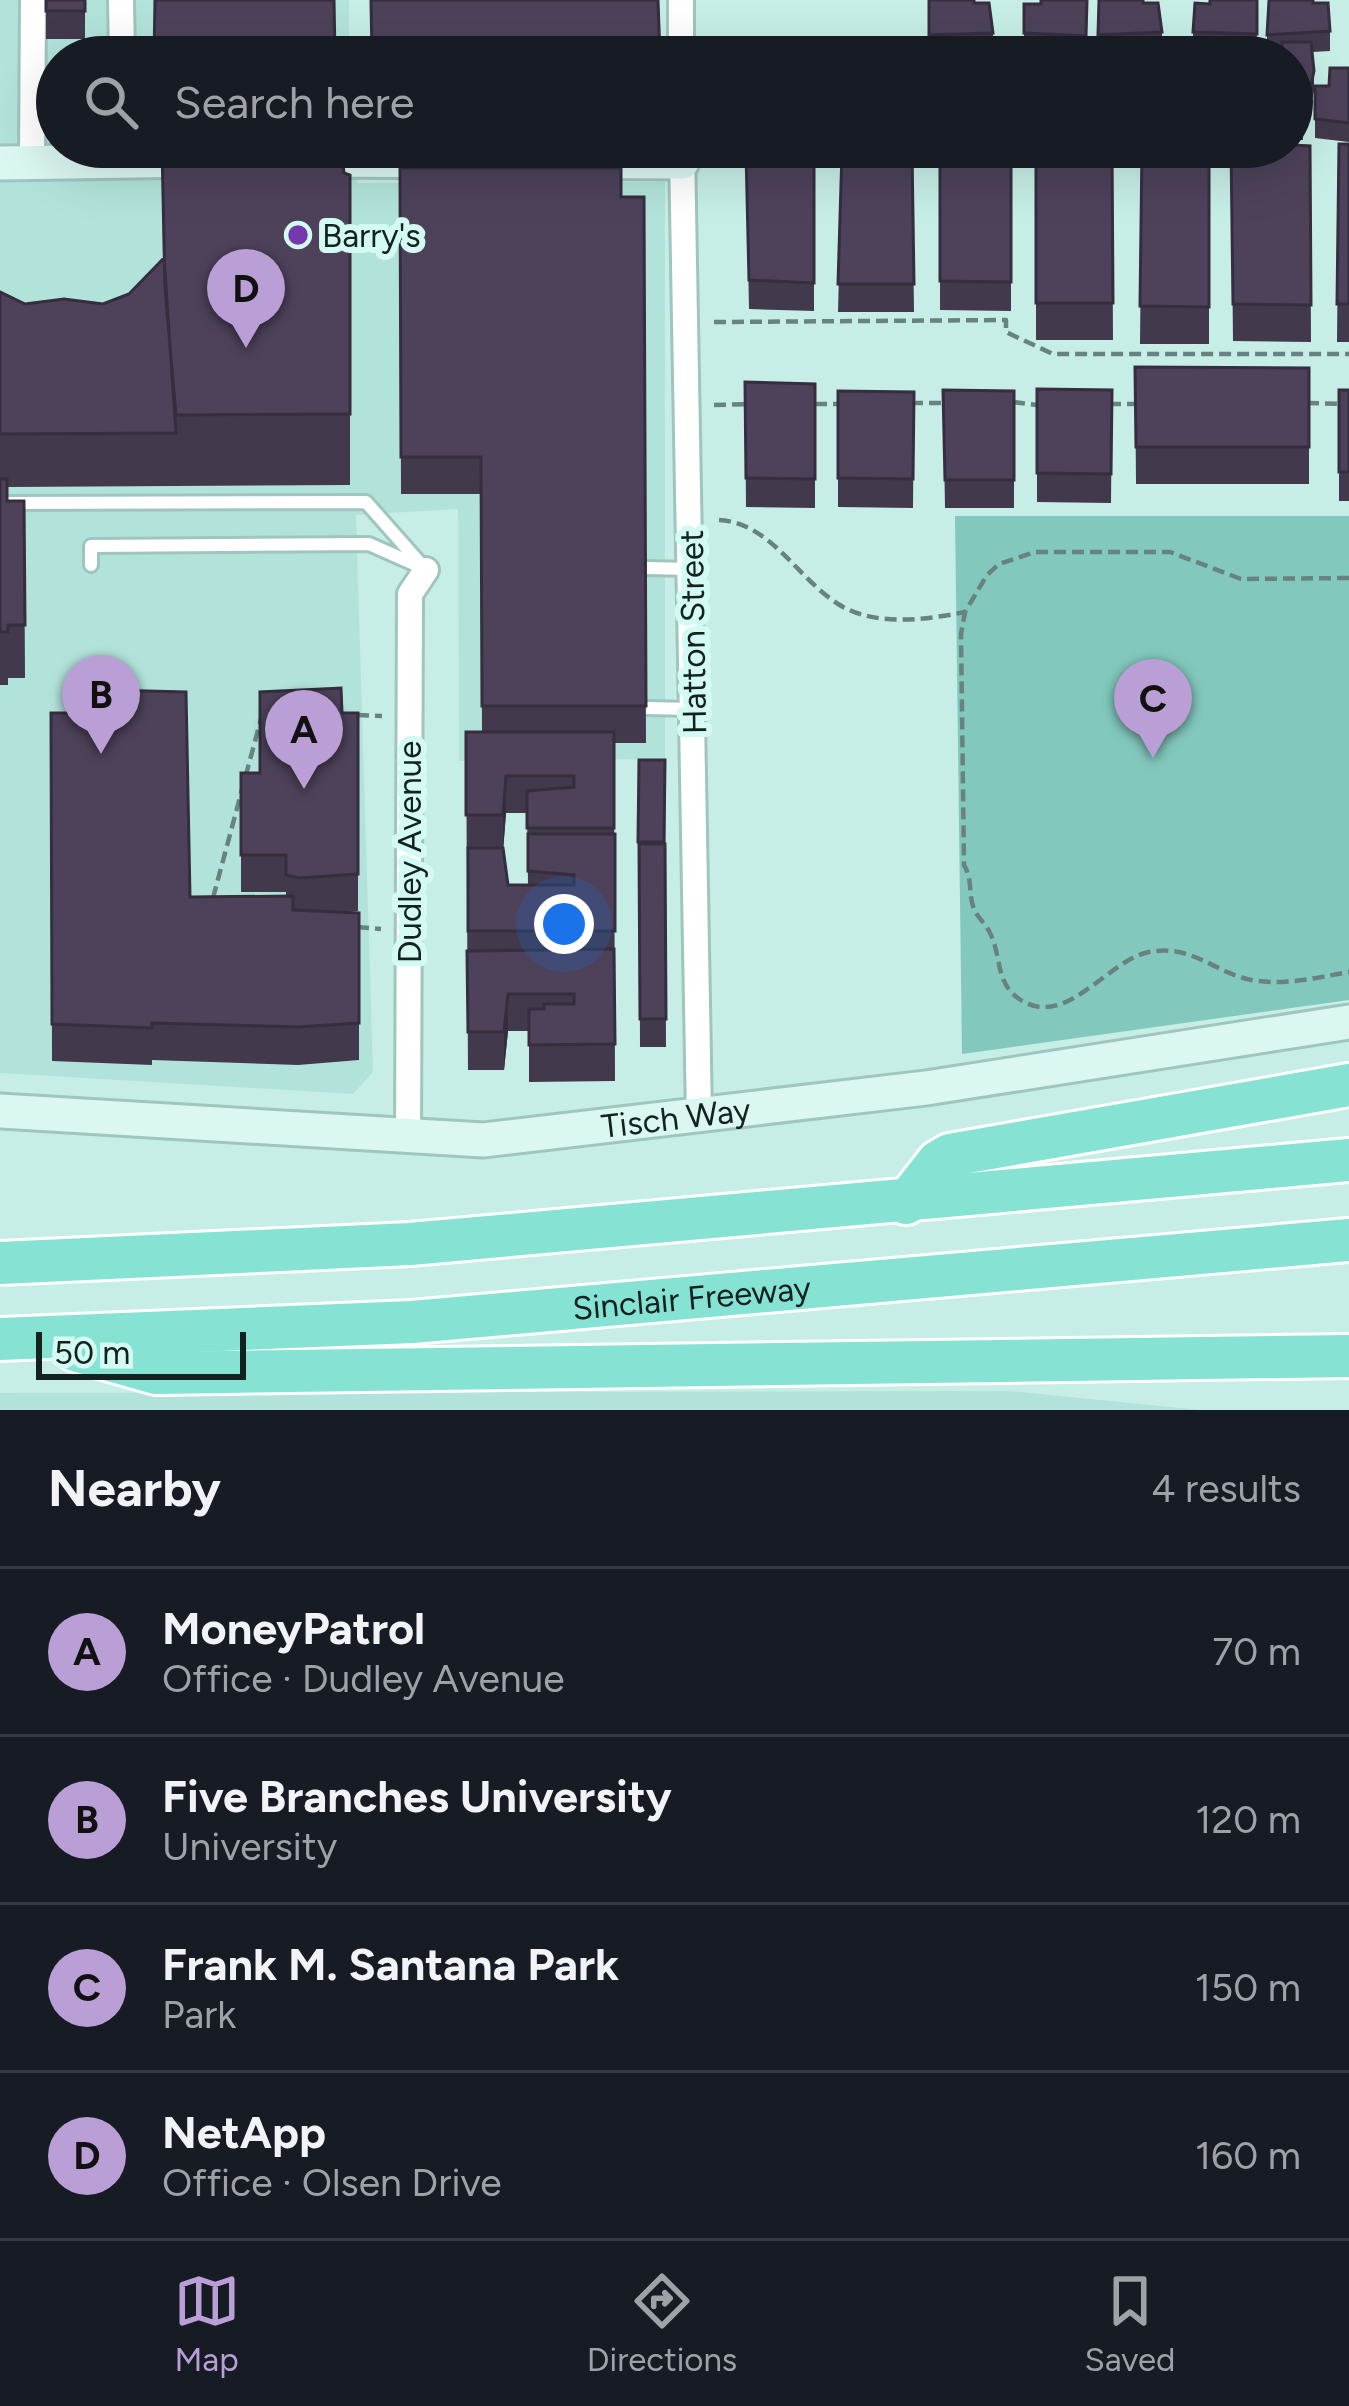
<!DOCTYPE html>
<html lang="en">
<head>
<meta charset="utf-8">
<style>
	body { margin:0; font-family:Figtree,sans-serif; background:#20242c; color:#f1f3f6 }
	.scale { position:absolute; left:36px; bottom:30px; width:210px; box-sizing:border-box; padding-left:12px; border:6px solid #13221f; border-top:0; font-size:33px; line-height:42px; white-space:nowrap; color:#13221f; -webkit-text-stroke:9px #d3fbf3; paint-order:stroke }
	.you { position:absolute; left:564px; top:924px; width:42px; height:42px; margin:-30px; border:9px solid #fff; border-radius:50%; background:#1a73e8; box-shadow:0 0 0 18px #1a73e833 }
	.badge { display:grid; place-items:center; width:78px; height:78px; border-radius:50%; background:#b99fd5; color:#111; font-size:39px; font-weight:700 }
	.pin { position:absolute; translate:-50% -99px; filter:drop-shadow(0 3px 6px #0008) }
	.pin::after { content:''; position:absolute; top:63px; width:42px; height:36px; background:inherit; clip-path:polygon(0 0,100% 0,50% 100%) }
	.list { margin:0; padding:0; list-style:none }
	h2 { display:flex; justify-content:space-between; align-items:center; height:156px; margin:0; padding:0 48px; font-size:51px }
	h2 small { font-size:39px; font-weight:400; color:#9ea1a6 }
	.list li { display:grid; grid-template-columns:78px 1fr auto; gap:36px; align-items:center; box-sizing:border-box; height:168px; padding:0 48px; border-top:3px solid #363941 }
	.list b { display:block; font-size:45px; white-space:nowrap }
	.list p { margin:0; font-size:39px; white-space:nowrap; color:#9ea1a6 }
	.list em { font-size:39px; font-style:normal; color:#9ea1a6 }
	.icon { flex:none; width:66px; height:66px; fill:none; stroke:currentColor; stroke-width:2; stroke-linecap:round; stroke-linejoin:round }
	.map { position:relative; flex:none; width:1349px; height:1410px; overflow:hidden }
	.search { position:absolute; background:#171b24; box-shadow:0 12px 48px #0002; left:36px; right:36px; top:36px; height:132px; display:flex; align-items:center; gap:30px; box-sizing:border-box; padding:0 42px; border-radius:66px; color:#9ea1a6; font-size:45px }
	.sheet { height:828px; background:#171b24 }
	nav { display:flex; justify-content:space-around; align-items:center; box-sizing:border-box; height:168px; border-top:3px solid #363941; background:#171b24; font-size:33px; color:#9ea1a6 }
	nav a { display:grid; justify-items:center; gap:6px }
	nav .on { color:#b99fd5 }
	.map>svg:first-child { display:block }
	.built { fill:#b2e3da }
	.green { fill:#82c8bd }
	.lines { fill:none; stroke-linecap:round; stroke-linejoin:round }
	.lane-casing { stroke:#9fc5be; stroke-width:18 }
	.street-casing { stroke:#9fc5be; stroke-width:30 }
	.secondary-casing { stroke:#9fc5be; stroke-width:39 }
	.highway-casing { stroke:#fff; stroke-width:48 }
	.path { stroke:#68837e; stroke-width:4.5; stroke-dasharray:12 6; stroke-linecap:butt }
	.lane { stroke:#fff; stroke-width:12 }
	.street { stroke:#fff; stroke-width:24 }
	.secondary { stroke:#dbf7f2; stroke-width:33 }
	.highway { stroke:#86e3d4; stroke-width:42 }
	.wall { fill:#42394d; fill-rule:evenodd }
	.shaded-wall { fill:#362e3f }
	.building { fill:#4d425a; stroke:#362e3f; stroke-width:3 }
	.poi-dot { fill:#7538ad; stroke:#d3fbf3; stroke-width:4.5 }
	.labels { text-anchor:middle; dominant-baseline:central; stroke-width:12; stroke-linejoin:round; paint-order:stroke }
	.poi-label { font-size:33px; fill:#13221f; stroke:#d3fbf3; text-anchor:start }
	.street-label { font-size:33px; fill:#13221f; stroke:#d3fbf3 }
</style>
</head>
<body>
<div class="map">
<svg width="1349" height="1410" viewBox="0 0 1349 1410">
	<rect width="100%" height="100%" fill="#c6eee6"/>
	<path class="built" d="M0,0h349v57h-292v90h295l5,36 308,-1v577l-206,2 -1,-252 -102,6 17,557 -20,22 -353,-21z
		M1011,1391l189,19h-1200v-17z"/>
	<path class="green" d="M955,516h394v484l-387,54z"/>
	<g class="lines">
		<g class="lane-casing">
			<path id="lane" d="M0,503l366,-1 60,68
				M91,565v-19l278,-2 45,20
				M645,568l46,1
				M646,708l46,1"/>
		</g>
		<g class="street-casing">
			<path id="street" d="M121,0l1,57
				M681,0v57
				M682,149l17,968
				M32,162l1,-162
				M408,1139l2,-545 16,-24"/>
		</g>
		<g class="secondary-casing">
			<g id="secondary">
				<path d="M302,160l380,2"/>
				<path d="M0,163l202,-3"/>
				<path id="s1" d="M0,1111l483,29 443,-52 423,-66"/>
			</g>
		</g>
		<g class="highway-casing">
			<g id="highway">
				<path d="M906,1203l32,-41 12,-7 399,-70"/>
				<path d="M0,1263l410,-19 939,-84"/>
				<path id="s2" d="M0,1339l412,-17 937,-82"/>
				<path d="M75,1350l81,23 1193,-17"/>
			</g>
		</g>
		<path class="path" d="M714,322l292,-2v12l47,22h296
			M1013,402l24,3
			M911,403h36
			M1307,403l42,1
			M815,404h24
			M1109,404h30
			M714,405l35,-1
			M719,520c52,3 77,57 119,84 37,23 86,16 127,8
			M1349,578l-108,1 -71,-27h-135l-36,12 -12,11 -22,37 -4,22 3,231c9,15 4,29 10,44 3,8 11,14 15,22 14,25 4,54 35,71 43,23 82,-38 121,-49 47,-12 71,23 113,28 30,4 61,-4 91,-9
			M357,715l25,1
			M213,898l49,-183
			M357,927l24,2"/>
		<use href="#lane" class="lane"/>
		<use href="#street" class="street"/>
		<use href="#secondary" class="secondary"/>
		<use href="#highway" class="highway"/>
	</g>
	<path class="wall" d="M46,0h39v39h-39z
		M929,0l45,3 19,30v19l-64,2z
		M1087,0l-1,55 -62,-3v-48z
		M1099,0l44,3 19,29v19l-64,3z
		M1257,0v53l-64,-1v-20l17,-28z
		M1330,31v20l-18,1 2,38 -6,28h-5v22l-11,-1v-82h-10v-4l-15,1v-19z
		M1349,68v74l-34,-4v-52h14z
		M57,74v35l-8,1v-27z
		M1339,144h10v198h-12z
		M1310,146l1,196 -78,-1 -2,-194z
		M162,147l188,28v310l-343,2v14h17l1,177h-17v7h-8v-393l25,12h78l26,-10 34,-34z
		M1036,147h76l1,193h-77z
		M1142,147h67v197h-69z
		M1011,150v161l-71,-1v-159z
		M912,151l2,161h-76l4,-160z
		M746,152h68v159l-65,-2z
		M400,168l221,29h23l2,546h-32l1,338 -86,1v-51h-21l-4,39h-36l-2,-338h16l-1,-238h-80zM506,813h21l1,72h-20l-5,-34z
		M1135,367l174,1v116h-173z
		M745,382l70,2v124l-69,-1z
		M1037,389l75,1 -1,113 -74,-1z
		M943,390l71,1v117h-69z
		M1339,390h10v111h-10z
		M838,391l76,1 -1,116 -75,-1z
		M51,713l139,184h96v-5h-45v-119h19l82,-60h16v198l-17,1 18,1v147l-61,5 -146,-5v5l-100,-4z
		M639,760h26l1,287h-26z"/>
	<path class="shaded-wall" d="M1314,71v19l-6,28v-19z
		M506,776v37l-3,39v-37z
		M508,994v37l-4,39v-38z"/>
	<path class="building" d="M46,0h39v11h-39z
		M155,0h179l1,57h-181z
		M371,0h287l2,57h-288z
		M929,0h45v3h15l4,30 -64,2z
		M1041,0h46l-1,36 -62,-3v-29h17z
		M1099,0h44v3h15l4,29 -64,3z
		M1210,0h47v34l-64,-2 2,-29 15,1z
		M1269,0h44v3h15l2,28 -63,4z
		M1042,41l29,2 2,13 13,1h-45z
		M1142,42l2,15h-32v-14z
		M1242,42l1,15h14h-47l2,-14z
		M1282,42h29l3,29 -6,28h-5v22l-11,-1v-63h-25h15z
		M945,43h28l1,14h-46h15z
		M1330,68h19v55l-34,-4v-33h14z
		M49,74h8v25l-8,1z
		M1339,144h10v160h-12z
		M1292,145l18,1 1,159 -78,-1 -2,-157h61z
		M162,147h179l3,26 6,2v239l-174,1 -11,-127z
		M1036,147h76l1,156h-77z
		M1142,147h67v160l-69,-1z
		M1011,150v132l-71,-1v-130z
		M912,151l2,133h-76l4,-132z
		M746,152h68v131l-65,-3z
		M400,168h221v29h23l2,509h-164l-1,-249h-80z
		M164,258l12,175 -176,1v-142l25,12 39,-5 39,5 26,-10z
		M1135,367l174,1v79h-173z
		M745,382l70,2v95l-69,-1z
		M1037,389l75,1 -1,84 -74,-1z
		M943,390l71,1v89h-69z
		M1339,390h10v82h-10z
		M838,391l76,1 -1,87 -75,-1z
		M0,479h7v22h17l1,124h-17v7h-8z
		M341,688l1,25h16v161l-59,4 -13,-3v-20h-45v-82h19v-81z
		M68,689l118,3 4,205 103,-1v14l66,3v110l-61,4 -146,-4v5l-100,-4 -1,-311h17z
		M466,732h148v96h-87v-37l47,-4v-11h-68l-3,39h-37z
		M639,760h26l-1,82h-26z
		M528,834h87v97h-147v-83h35l5,37h66v-10l-46,-4z
		M639,844h26l1,175h-26z
		M614,949l1,95 -86,1v-36h15v-5h30v-10h-66l-4,38h-36l-1,-81z"/>
	<circle class="poi-dot" cx="298" cy="235" r="12"/>
	<g class="labels">
		<g class="poi-label">
			<text x="322" y="235">Barry's</text>
		</g>
		<g class="street-label">
			<text transform="translate(693 632) rotate(-91)">Hatton Street</text>
			<text transform="translate(409 852) rotate(-90)">Dudley Avenue</text>
			<text stroke="none"><textPath href="#s1" startOffset="678">Tisch Way</textPath></text>
			<text stroke="none"><textPath href="#s2" startOffset="693">Sinclair Freeway</textPath></text>
		</g>
	</g>
</svg>
<div class="scale">50 m</div>
<div class="you"></div>
<div class="pin badge" style="left:304px;top:789px">A</div>
<div class="pin badge" style="left:101px;top:754px">B</div>
<div class="pin badge" style="left:1153px;top:758px">C</div>
<div class="pin badge" style="left:246px;top:348px">D</div>
<div class="search"><svg class="icon" aria-label="search" viewBox="0 0 24 24"><circle cx="10" cy="10" r="6"/><path d="M15 15l6 6"/></svg>Search here</div>
</div>
<section class="sheet">
<h2>Nearby<small>4 results</small></h2>
<ul class="list">
<li><span class="badge">A</span><div><b>MoneyPatrol</b><p>Office · Dudley Avenue</p></div><em>70 m</em></li>
<li><span class="badge">B</span><div><b>Five Branches University</b><p>University</p></div><em>120 m</em></li>
<li><span class="badge">C</span><div><b>Frank M. Santana Park</b><p>Park</p></div><em>150 m</em></li>
<li><span class="badge">D</span><div><b>NetApp</b><p>Office · Olsen Drive</p></div><em>160 m</em></li>
</ul>
</section>
<nav>
<a class="on"><svg class="icon" aria-label="map" viewBox="0 0 24 24"><path d="M3 6l6-2 6 2 6-2v14l-6 2-6-2-6 2zM9 4v14M15 6v14"/></svg>Map</a>
<a><svg class="icon" aria-label="directions" viewBox="0 0 24 24"><path d="M12 3l9 9-9 9-9-9zM9 14v-3h6M13 9l2 2-2 2"/></svg>Directions</a>
<a><svg class="icon" aria-label="saved" viewBox="0 0 24 24"><path d="M7 4h10v16l-5-4-5 4z"/></svg>Saved</a>
</nav>
</body>
</html>
